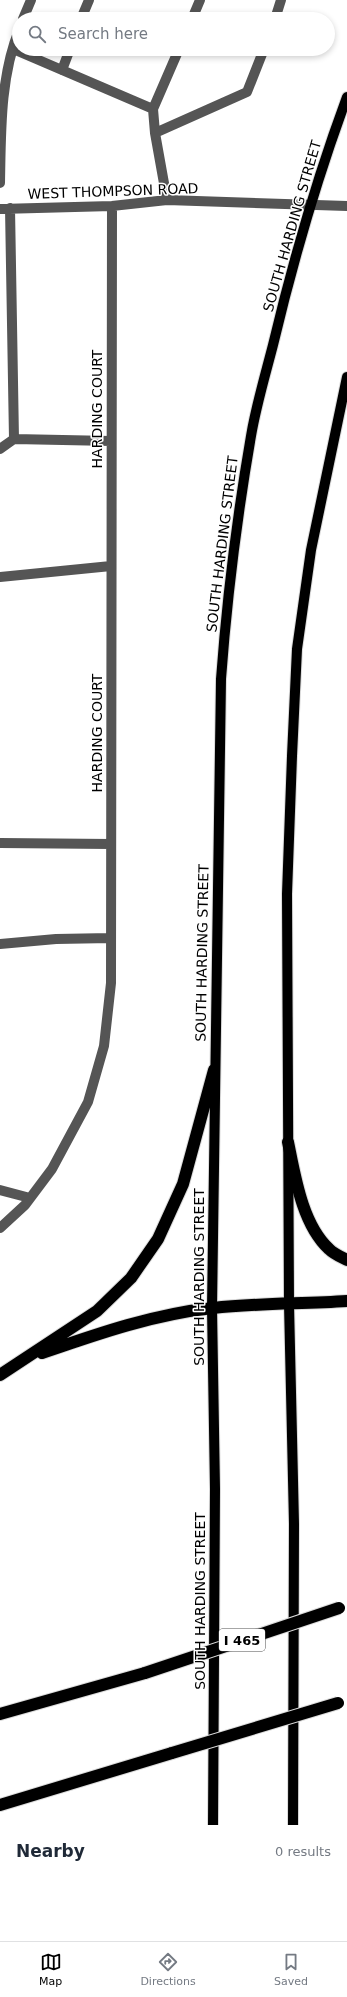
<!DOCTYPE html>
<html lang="en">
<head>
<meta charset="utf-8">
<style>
	body { margin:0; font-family:"DejaVu Sans",sans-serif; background:#f2f2f3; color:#1f2937 }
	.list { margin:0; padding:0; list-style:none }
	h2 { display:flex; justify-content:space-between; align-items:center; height:52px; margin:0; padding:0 16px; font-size:17px }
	h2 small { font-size:13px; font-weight:400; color:#747a83 }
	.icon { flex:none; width:22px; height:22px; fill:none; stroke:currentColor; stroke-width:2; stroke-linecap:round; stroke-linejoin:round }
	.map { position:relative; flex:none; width:347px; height:1825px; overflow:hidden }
	.search { position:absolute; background:#fff; box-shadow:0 2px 6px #0003; left:12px; right:12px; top:12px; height:44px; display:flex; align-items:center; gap:10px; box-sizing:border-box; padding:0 14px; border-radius:22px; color:#747a83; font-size:15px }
	.sheet { height:116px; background:#fff }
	nav { display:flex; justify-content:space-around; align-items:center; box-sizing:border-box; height:56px; border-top:1px solid #e0e1e3; background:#fff; font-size:11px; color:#747a83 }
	nav a { display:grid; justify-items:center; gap:2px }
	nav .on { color:#000 }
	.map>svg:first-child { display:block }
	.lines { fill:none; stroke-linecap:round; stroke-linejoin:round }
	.major-casing { stroke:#dbdbdb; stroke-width:12 }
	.highway-casing { stroke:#dbdbdb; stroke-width:14 }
	.minor { stroke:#555; stroke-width:10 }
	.major { stroke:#000; stroke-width:10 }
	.highway { stroke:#000; stroke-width:12 }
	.highway-bridge-casing { stroke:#dbdbdb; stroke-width:14; stroke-linecap:butt }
	.highway-bridge { stroke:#000; stroke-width:12 }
	.labels { text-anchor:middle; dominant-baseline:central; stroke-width:3; stroke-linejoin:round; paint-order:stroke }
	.shield { fill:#fff; stroke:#4c4c4c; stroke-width:1 }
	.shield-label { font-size:13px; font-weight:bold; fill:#000 }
	.street-label { font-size:14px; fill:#000; stroke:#fff }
</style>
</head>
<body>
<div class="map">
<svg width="347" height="1825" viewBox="0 0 347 1825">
	<rect width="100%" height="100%" fill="#fff"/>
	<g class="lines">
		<g class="major-casing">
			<path id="major" d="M213,1825l2,-336 -3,-181 9,-629c6,-82 16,-162 30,-243 5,-30 14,-60 22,-91 20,-84 44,-167 74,-248
				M293,1825l1,-301 -5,-220 -2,-410 5,-138 5,-107 14,-99 36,-173"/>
		</g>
		<g class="highway-casing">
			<path id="highway" d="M288,1142c7,34 14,82 41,107 5,5 12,8 18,11
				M42,1353c55,-19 112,-39 171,-45 44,-5 89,-4 134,-7
				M0,1375l97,-64 34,-33 27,-39 25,-55 31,-114
				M0,1714l145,-41
				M0,1805l172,-52"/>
		</g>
		<path class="minor" d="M23,19l8,-19
			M81,19l8,-19
			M192,19l8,-19
			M275,19l6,-19
			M13,49l140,60 2,24 12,67
			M62,70l8,-21
			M153,109l26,-60
			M155,133l92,-41 17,-43
			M0,183c1,-51 0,-106 19,-153
			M10,208l4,231 97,2
			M0,209l112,-3 55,-6 180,6
			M0,449l14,-10
			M0,577l111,-11
			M0,843l111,1
			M0,944l56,-5 55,-1
			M0,1190l30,8
			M0,1228l25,-23 27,-36 36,-67 16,-56 7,-63 1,-777"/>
		<use href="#major" class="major"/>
		<use href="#highway" class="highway"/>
		<g class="highway-bridge-casing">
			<path id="highway-bridge" d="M145,1673l194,-65
				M172,1753l166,-50"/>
		</g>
		<use href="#highway-bridge" class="highway-bridge"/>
	</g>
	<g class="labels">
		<rect class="shield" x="219" y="1629" width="46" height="22" rx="3"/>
		<g class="shield-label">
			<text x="242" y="1640">I 465</text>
		</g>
		<g class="street-label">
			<text transform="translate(113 191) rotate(-2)">WEST THOMPSON ROAD</text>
			<text transform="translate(292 226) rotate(-74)">SOUTH HARDING STREET</text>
			<text transform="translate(97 409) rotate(-90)">HARDING COURT</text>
			<text transform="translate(222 544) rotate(-83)">SOUTH HARDING STREET</text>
			<text transform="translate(97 733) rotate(-90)">HARDING COURT</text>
			<text transform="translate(202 953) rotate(-89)">SOUTH HARDING STREET</text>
			<text transform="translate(199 1277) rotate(-90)">SOUTH HARDING STREET</text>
			<text transform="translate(200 1601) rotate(-90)">SOUTH HARDING STREET</text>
		</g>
	</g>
</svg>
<div class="search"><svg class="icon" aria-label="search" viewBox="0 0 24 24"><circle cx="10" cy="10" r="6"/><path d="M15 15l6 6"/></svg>Search here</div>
</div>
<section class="sheet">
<h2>Nearby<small>0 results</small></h2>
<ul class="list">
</ul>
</section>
<nav>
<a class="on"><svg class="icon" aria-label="map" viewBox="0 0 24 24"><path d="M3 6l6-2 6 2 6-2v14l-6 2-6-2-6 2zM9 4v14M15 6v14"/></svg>Map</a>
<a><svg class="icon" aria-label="directions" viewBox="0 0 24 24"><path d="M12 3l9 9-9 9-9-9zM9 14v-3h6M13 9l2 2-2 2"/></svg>Directions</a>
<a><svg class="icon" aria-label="saved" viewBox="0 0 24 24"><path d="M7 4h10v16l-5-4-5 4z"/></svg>Saved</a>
</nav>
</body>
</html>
